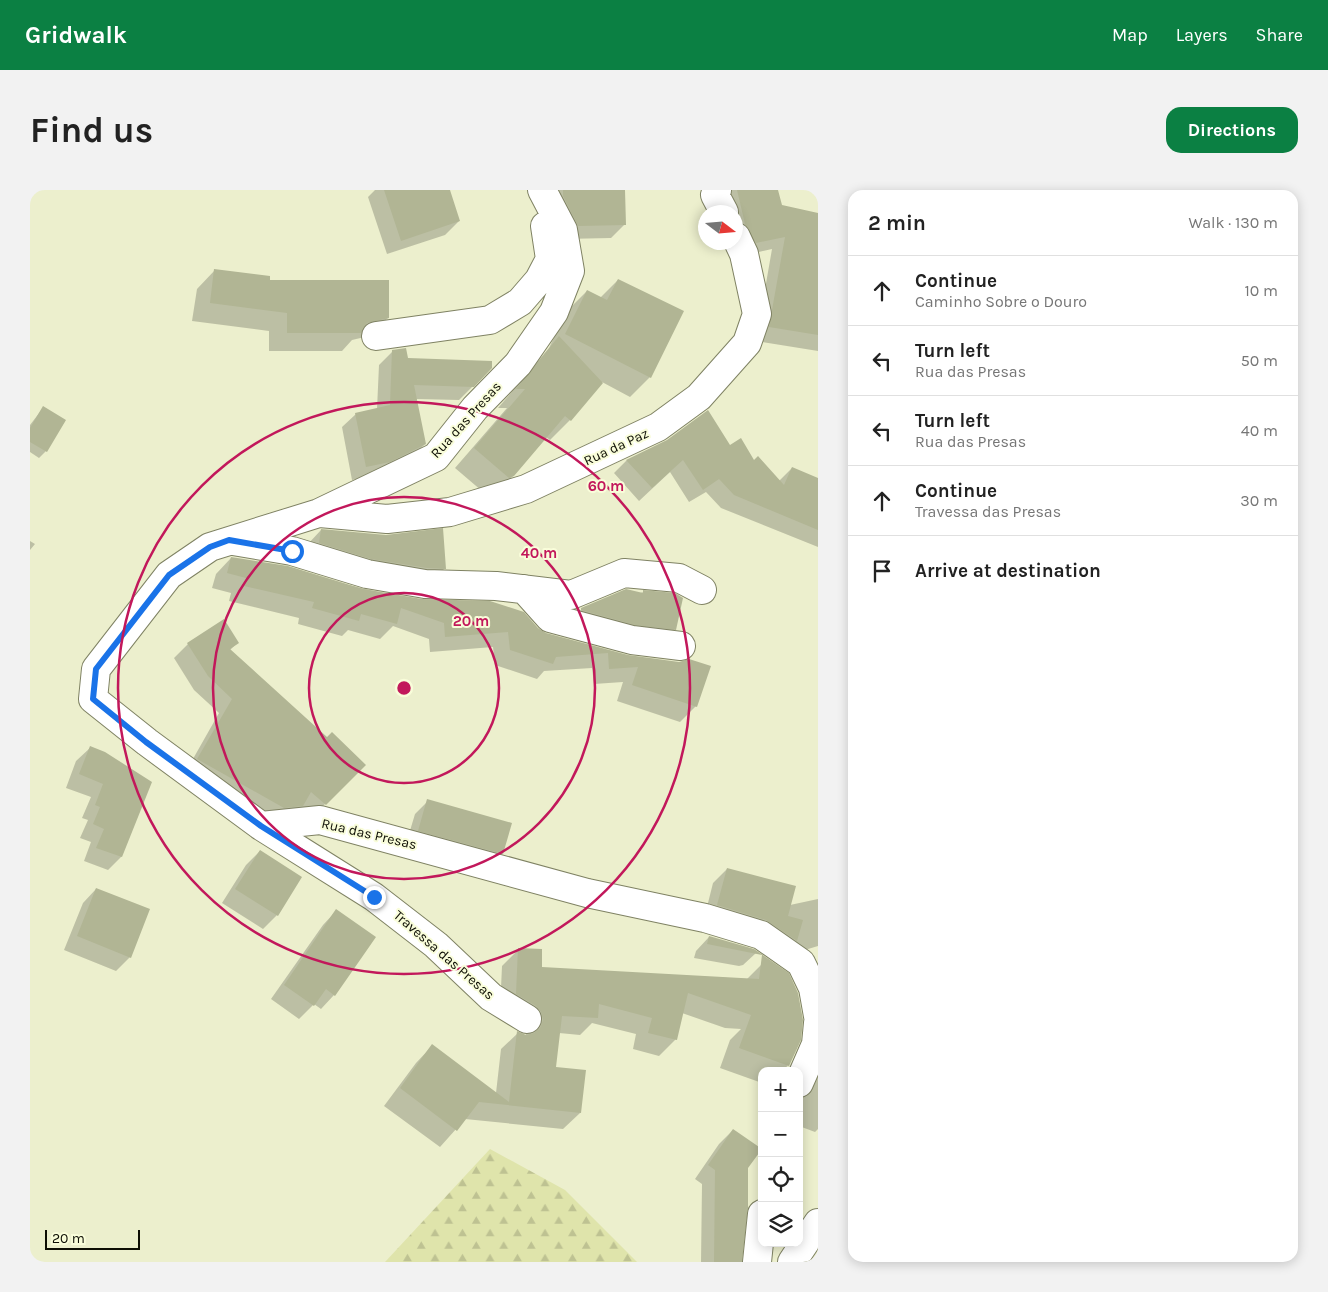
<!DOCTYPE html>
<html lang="en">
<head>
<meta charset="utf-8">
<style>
	body { margin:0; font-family:Karla,sans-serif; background:#f2f2f2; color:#222 }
	.controls { position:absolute; right:15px; bottom:15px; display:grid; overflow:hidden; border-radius:10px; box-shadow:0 2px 12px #0003 }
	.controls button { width:45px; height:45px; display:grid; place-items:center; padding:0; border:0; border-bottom:1px solid #e0e0e0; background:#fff; color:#222; font:25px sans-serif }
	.compass { position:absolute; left:668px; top:15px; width:45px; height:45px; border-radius:50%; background:#fff; box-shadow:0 2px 12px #0003; rotate:106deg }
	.scale { position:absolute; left:15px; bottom:12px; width:95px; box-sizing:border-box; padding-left:5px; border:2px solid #0d0e04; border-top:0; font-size:14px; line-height:18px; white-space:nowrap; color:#0d0e04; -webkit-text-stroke:4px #f9fdda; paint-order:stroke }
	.stop { position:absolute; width:15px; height:15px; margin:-11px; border:4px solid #1a73e8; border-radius:50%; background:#fff }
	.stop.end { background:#1a73e8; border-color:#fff; box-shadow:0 1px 5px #0008 }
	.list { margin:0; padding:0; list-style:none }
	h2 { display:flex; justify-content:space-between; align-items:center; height:65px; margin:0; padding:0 20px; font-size:21px }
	h2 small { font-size:16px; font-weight:400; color:#767676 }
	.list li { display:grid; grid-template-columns:32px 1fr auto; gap:15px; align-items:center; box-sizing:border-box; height:70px; padding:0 20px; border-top:1px solid #e0e0e0 }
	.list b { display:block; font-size:19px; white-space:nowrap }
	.list p { margin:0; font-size:16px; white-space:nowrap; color:#767676 }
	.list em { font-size:16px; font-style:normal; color:#767676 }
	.icon { flex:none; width:28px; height:28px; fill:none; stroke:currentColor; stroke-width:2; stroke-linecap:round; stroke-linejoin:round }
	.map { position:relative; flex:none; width:788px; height:1072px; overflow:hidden; border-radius:15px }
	header { display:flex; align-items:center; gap:30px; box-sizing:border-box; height:70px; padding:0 25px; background:#0b8043; color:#fff }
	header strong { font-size:24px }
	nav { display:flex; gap:28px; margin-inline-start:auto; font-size:18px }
	.intro { display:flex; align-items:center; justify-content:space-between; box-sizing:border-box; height:120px; padding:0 30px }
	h1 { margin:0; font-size:35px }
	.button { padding:12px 22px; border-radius:15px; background:#0b8043; color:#fff; font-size:18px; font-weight:700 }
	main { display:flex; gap:30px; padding:0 30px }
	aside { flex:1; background:#fff; border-radius:15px; box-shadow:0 2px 12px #0003 }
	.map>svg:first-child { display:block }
	.forest { fill:url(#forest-firs) }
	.shadow { fill:#0003 }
	.building { fill:#b1b594 }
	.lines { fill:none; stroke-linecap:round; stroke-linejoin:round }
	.minor-casing { stroke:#7f8263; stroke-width:30 }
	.minor { stroke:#fff; stroke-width:28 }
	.route { stroke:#1a73e8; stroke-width:6 }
	.ring { fill:none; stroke:#c2185b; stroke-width:2.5 }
	.labels { text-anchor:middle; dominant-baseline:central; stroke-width:4; stroke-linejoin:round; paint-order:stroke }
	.street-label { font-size:14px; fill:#0d0e04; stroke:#f9fdda }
	.centre { fill:#c2185b; stroke:#f9fdda; stroke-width:2.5 }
	.ring-label { font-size:15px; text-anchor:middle; font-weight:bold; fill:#c2185b; stroke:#f9fdda; stroke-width:4; stroke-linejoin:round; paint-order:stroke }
</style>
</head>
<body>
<header>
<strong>Gridwalk</strong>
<nav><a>Map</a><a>Layers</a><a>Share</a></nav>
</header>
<div class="intro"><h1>Find us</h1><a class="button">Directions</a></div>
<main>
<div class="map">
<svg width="788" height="1072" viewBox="0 0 788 1072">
	<defs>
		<pattern id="forest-firs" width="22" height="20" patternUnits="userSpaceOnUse" patternTransform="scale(1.25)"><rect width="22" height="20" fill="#dfe4ab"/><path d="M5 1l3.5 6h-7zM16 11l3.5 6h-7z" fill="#bec292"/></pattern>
	</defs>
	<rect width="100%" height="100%" fill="#ecefcd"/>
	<path class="forest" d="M460,959l75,41 72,72h-252z"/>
	<path class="shadow" d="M345,0h74l10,31 -14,14 -58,19 -19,-57z
		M519,0h75l1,34 -14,14 -47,1z
		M691,0h56l4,16 37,8v137l-62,-10 16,-92 -30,7 -6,-14v-30z
		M185,80l53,11 120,37 -19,18 -17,4 -10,11h-73v-20l-77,-10 5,-32z
		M588,90l32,97 -20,20 -28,-15 -32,38 -20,20 -4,-3 -32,38 -21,21 -4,1 -34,-29 52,-60h-9l51,-60 18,-37 20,-20 13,7z
		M363,161l14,9 84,8 -32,32 -43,-1 9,45 -14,14 -36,17 -23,5 -10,-53 14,-13 21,-5 2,-44z
		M13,218l22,13 -19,30 -7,7 -9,-6v-27z
		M638,251l61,6 50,34 13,-13 26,11v68l-97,-39 -15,-16 -17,10 -19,-30 -31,29 -25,-28 12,-12z
		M291,340l124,38 -14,14 -123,-38z
		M0,351l5,3 -5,6z
		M201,368l307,71 7,5 83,22 68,50 -16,16 -63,-21 6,-19 -29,2 -2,-16 -48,3 -7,8 -42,-14 -2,-18 -63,5 -1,-13 -36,-13 -13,13 -32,-9 -6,6 -44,-12 1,-6 -70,-17 2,-8 -19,-5 4,-14z
		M614,402l31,37 -12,12 -93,-20 12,-12z
		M207,453l-7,7 97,89 37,26 -53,53 -11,-10 -12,11 -19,2 -84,-48 34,-60 -25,-23 -20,-32 14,-14z
		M60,558l60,34 -29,75 -13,13 -24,-9 7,-19 -11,-4 8,-18 -6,-2 9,-21 -25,-9 10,-27z
		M398,611l74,52 -14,13 -82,-22 9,-30z
		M230,661l40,26 -23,38 -14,14 -41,-26 24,-38z
		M697,679l63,36 28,-6v47l-33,10 -81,-37 9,-36z
		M66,699l34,68 -14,14 -52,-21 19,-47z
		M306,721l-2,84 -13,14 -7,-5 -15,15 -28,-20 52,-74z
		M679,747l47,16 -13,12 -4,1 -45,-8 2,-7z
		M489,759l21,19 207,11 14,-14 27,100 -5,6h-21v12l-42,-15 10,-28 11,-11 -16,-1 -43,-15 -6,26 -17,17 -26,-7 3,-15 -44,-11 -12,12 -21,-2 -4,35 25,45 -17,16 -98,-10 -25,28 -56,-41 32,-43 16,-17 64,47 5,-44 17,-16 8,3 -1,-7 -25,-19 2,-44z
		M788,874v65l-3,3 -16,-6v-21z
		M703,940l14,38 -6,94h-40l1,-78 -7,-5 24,-35z"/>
	<path class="building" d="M354,0h66l10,31 -59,20z
		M533,0h62l1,35 -48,1 -15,-30z
		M707,0h41l4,15 36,8v122l-49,-8 16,-90 -29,6 -11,-19z
		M184,79l56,7v4h119v38l-22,5 -6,10h-74v-20l-77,-10z
		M588,89l66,32 -33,67 -86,-44 22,-44 20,10z
		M529,146l44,47 -32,38 -6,-5 -51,60 -5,2 -35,-30 51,-59h-9z
		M376,158l2,10 84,3v7l-18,19 -60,-2 12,59 -36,18 -24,5 -11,-54 35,-8 2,-55z
		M13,216l23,14 -19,32 -17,-10v-14z
		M678,220l22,35 11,-7 13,22 4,-4 26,29 8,-18 26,11v52l-84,-35 -15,-16 -16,11 -20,-30 -31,28 -26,-28 41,-20z
		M413,338l3,41 -19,-1 -56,-9 -52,-16 2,-14 65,6z
		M201,367l57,9 75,23 59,10 68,2 34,11 14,16 8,5 82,22 51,7 10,-3 22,7 -14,41 -65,-22 6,-18 -29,2 -1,-16 -52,4 -3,7 -43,-14 -2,-18 -63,5 -1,-14 -43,-15 -4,16 -36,-10 -2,7 -47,-13 2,-6 -70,-16 2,-8 -19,-5z
		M596,399l17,4v-3l32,3 8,5 -7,32 -41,-5 -54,-15v-2z
		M194,429l15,24 -9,6 97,88 5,-5 34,33 -40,40 -15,-13 -8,14 -19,2 -87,-49 35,-60 -24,-23 -21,-33z
		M60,556l15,6 47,30 -30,75 -26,-9 8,-19 -11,-5 7,-17 -5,-2 8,-21 -24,-10z
		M397,609l85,24 -9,31 -85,-23z
		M230,660l42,27 -24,39 -43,-27z
		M697,678l69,18 -8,30 15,4 -6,21 -31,-21 -49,-15z
		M66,698l54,21 -19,49 -54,-22z
		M306,719l40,28 -41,59 -9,-7 -12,17 -30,-21z
		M679,746l45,13 35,24 9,20 5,27 -2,20 -12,26 -50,-18 12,-33 -63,-22 -11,47 -29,-7 4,-15 -53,-14 -1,14 -36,-2 -6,51 30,3 -5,43 -102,-11 -22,29 -57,-43 32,-44 77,58 8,-71 9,4 8,-2 6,-5 3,-8 -2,-8 -5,-6 -20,-12 2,-46 24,1v18l217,12 3,-24 -55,-11z
		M703,939l29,20 -14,19v40l-6,54h-28l1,-92 -7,-5z"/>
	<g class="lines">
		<g class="minor-casing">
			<path id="minor" d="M687,0l-2,5 9,17
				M346,146l114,-16 30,-18 19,-22 11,-21 -5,-33
				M290,323l67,6 63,-7 76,-23 132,-62 41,-30 48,-54 10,-29 -13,-60 -8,-17
				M203,351l59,10 75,23 58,10 71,2 75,9 53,-22 55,5 23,12
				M494,399l26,29 82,22 49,6
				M231,636l59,-6 267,73 118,25 56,17 40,28 12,25 5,28
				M497,829l-36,-22 -55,-52 -62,-48 -113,-71 -114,-84 -54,-43 3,-30 73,-94 41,-28 109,-34 117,-56 39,-49 43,-44 36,-52 16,-41 -7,-41 -21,-40
				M769,893l17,-39 2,-21
				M727,1072l5,-48
				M762,1072l26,-39"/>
		</g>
		<use href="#minor" class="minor"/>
	</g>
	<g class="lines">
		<path class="route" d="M262,361l-63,-11 -19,7 -41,28 -73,94 -3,30 53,43 115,84 113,71"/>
	</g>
	<g class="ring">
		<circle cx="374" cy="498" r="95"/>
		<circle cx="374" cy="498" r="191"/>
		<circle cx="374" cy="498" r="286"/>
	</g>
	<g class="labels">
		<g class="street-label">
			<text transform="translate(436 230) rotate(-48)">Rua das Presas</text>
			<text transform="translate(586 257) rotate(-25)">Rua da Paz</text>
			<text transform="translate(339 644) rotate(13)">Rua das Presas</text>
			<text transform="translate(414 765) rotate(41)">Travessa das Presas</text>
		</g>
	</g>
	<circle cx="374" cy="498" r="8" class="centre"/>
	<g class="ring-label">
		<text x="576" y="301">60 m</text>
		<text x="509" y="368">40 m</text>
		<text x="441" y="436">20 m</text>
	</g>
</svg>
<div class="controls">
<button>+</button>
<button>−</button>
<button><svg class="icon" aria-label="locate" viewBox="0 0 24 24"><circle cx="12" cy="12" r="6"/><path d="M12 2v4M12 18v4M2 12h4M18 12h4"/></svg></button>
<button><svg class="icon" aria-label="layers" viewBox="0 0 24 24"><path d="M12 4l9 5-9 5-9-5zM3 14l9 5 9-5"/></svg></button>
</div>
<svg class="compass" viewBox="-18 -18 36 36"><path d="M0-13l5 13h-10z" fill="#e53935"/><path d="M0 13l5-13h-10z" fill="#767676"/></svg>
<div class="scale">20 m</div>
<div class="stop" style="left:262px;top:361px"></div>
<div class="stop end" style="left:344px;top:707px"></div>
</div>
<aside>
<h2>2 min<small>Walk · 130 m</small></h2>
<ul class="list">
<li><svg class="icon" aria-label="ahead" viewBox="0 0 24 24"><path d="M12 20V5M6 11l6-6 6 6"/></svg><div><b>Continue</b><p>Caminho Sobre o Douro</p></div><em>10 m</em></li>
<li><svg class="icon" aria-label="left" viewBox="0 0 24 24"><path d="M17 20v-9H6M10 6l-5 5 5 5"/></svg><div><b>Turn left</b><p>Rua das Presas</p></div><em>50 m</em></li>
<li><svg class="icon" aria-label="left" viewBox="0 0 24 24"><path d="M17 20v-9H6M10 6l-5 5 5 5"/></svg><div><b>Turn left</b><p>Rua das Presas</p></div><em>40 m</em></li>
<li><svg class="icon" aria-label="ahead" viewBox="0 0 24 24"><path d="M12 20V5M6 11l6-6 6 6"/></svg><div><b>Continue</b><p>Travessa das Presas</p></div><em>30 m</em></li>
<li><svg class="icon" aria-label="arrive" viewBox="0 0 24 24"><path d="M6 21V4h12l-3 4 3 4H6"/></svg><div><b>Arrive at destination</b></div></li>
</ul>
</aside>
</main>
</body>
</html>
